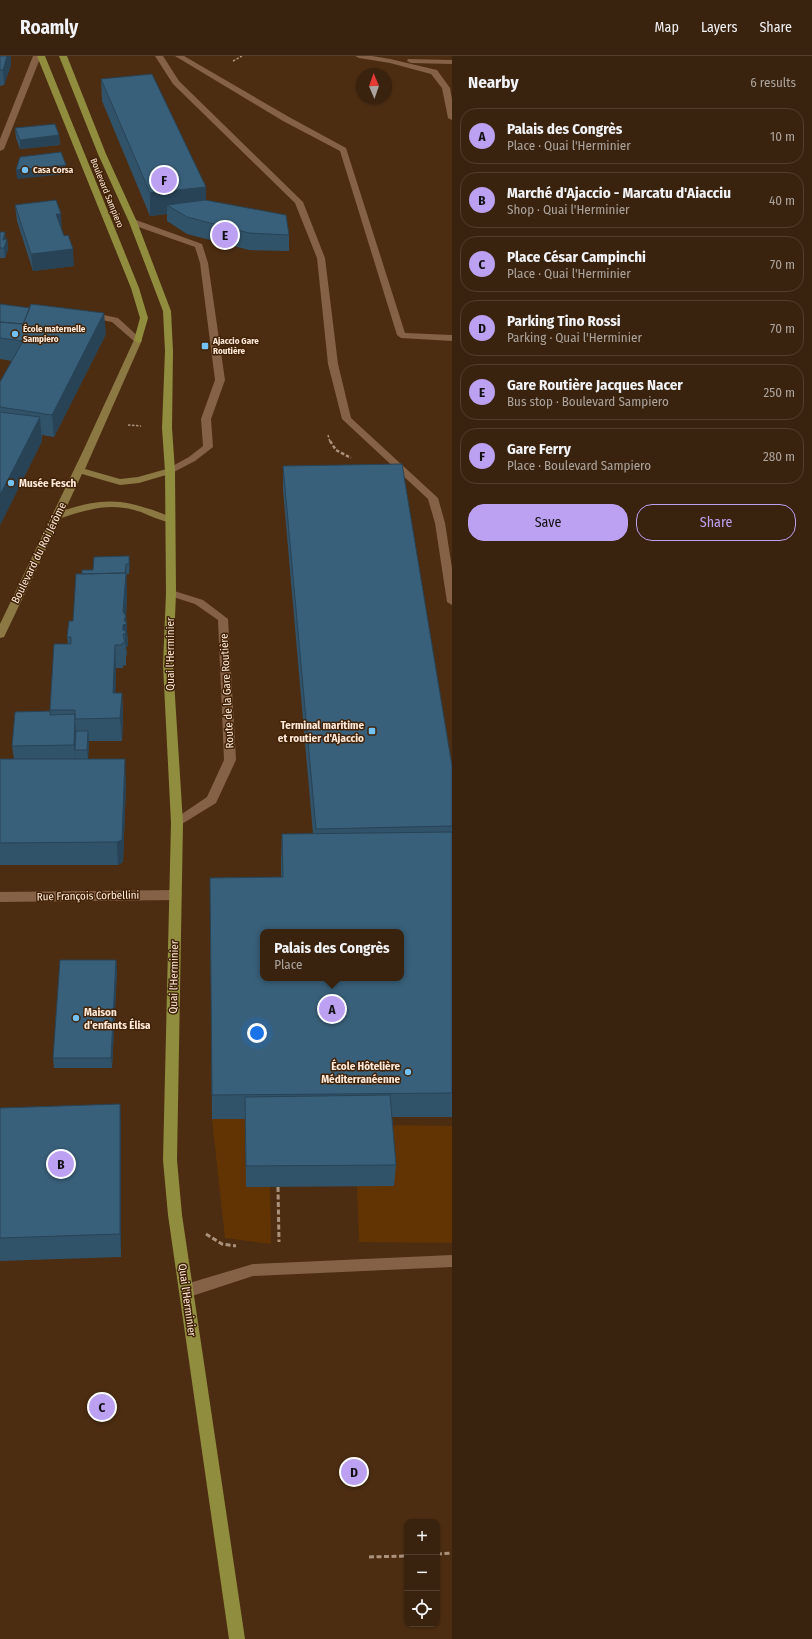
<!DOCTYPE html>
<html lang="en">
<head>
<meta charset="utf-8">
<style>
	body { margin:0; font-family:"Fira Sans Condensed",sans-serif; background:#402a17; color:#f1f3f6 }
	.controls { position:absolute; right:12px; bottom:12px; display:grid; overflow:hidden; border-radius:8px; box-shadow:0 1px 3px #0004 }
	.controls button { width:36px; height:36px; display:grid; place-items:center; padding:0; border:0; border-bottom:1px solid #533f2e; background:#39220e; color:#f1f3f6; font:20px sans-serif }
	.compass { position:absolute; left:356px; top:12px; width:36px; height:36px; border-radius:50%; background:#39220e; box-shadow:0 1px 3px #0004; rotate:358deg }
	.you { position:absolute; left:257px; top:977px; width:14px; height:14px; margin:-10px; border:3px solid #fff; border-radius:50%; background:#1a73e8; box-shadow:0 0 0 6px #1a73e833 }
	.badge { display:grid; place-items:center; width:26px; height:26px; border-radius:50%; background:#bca0f2; color:#111; font-size:13px; font-weight:700 }
	.pin { position:absolute; translate:-50% -50%; border:2px solid #fff; box-shadow:0 1px 4px #0006 }
	.popup { position:absolute; left:260px; top:873px; width:144px; height:52px; box-sizing:border-box; display:grid; place-content:center; border-radius:8px; background:#39220e; filter:drop-shadow(0 1px 3px #0005); font-size:13px; white-space:nowrap; color:#aba49e }
	.popup b { font-size:15px; color:#f1f3f6 }
	.popup::after { content:''; position:absolute; left:50%; top:100%; margin-left:-8px; border:8px solid transparent; border-top-color:#39220e }
	.list { margin:0; padding:0; list-style:none }
	h2 { display:flex; justify-content:space-between; align-items:center; height:52px; margin:0; padding:0 16px; font-size:17px }
	h2 small { font-size:13px; font-weight:400; color:#aba49e }
	.list li { display:grid; grid-template-columns:26px 1fr auto; gap:12px; align-items:center; box-sizing:border-box; height:56px; margin:0 8px 8px; padding:0 8px; border:1px solid #533f2e; border-radius:16px }
	.list b { display:block; font-size:15px; white-space:nowrap }
	.list p { margin:0; font-size:13px; white-space:nowrap; color:#aba49e }
	.list em { font-size:13px; font-style:normal; color:#aba49e }
	.actions { display:flex; gap:8px; padding:12px 16px }
	.actions a { flex:1; padding:9px 0; border:1px solid #bca0f2; border-radius:16px; text-align:center; font-size:14px; color:#bca0f2 }
	.actions .main { background:#bca0f2; color:#111 }
	.icon { flex:none; width:22px; height:22px; fill:none; stroke:currentColor; stroke-width:2; stroke-linecap:round; stroke-linejoin:round }
	.map { position:relative; flex:none; width:452px; height:1583px; overflow:hidden }
	header { display:flex; align-items:center; gap:24px; box-sizing:border-box; height:56px; padding:0 20px; background:#39220e; border-bottom:1px solid #533f2e }
	header strong { font-size:19px }
	nav { display:flex; gap:22px; margin-inline-start:auto; font-size:14px }
	main { display:flex }
	aside { flex:1; background:#39220e }
	.map>svg:first-child { display:block }
	.green { fill:#623403 }
	.lines { fill:none; stroke-linecap:round; stroke-linejoin:round }
	.path-far2 { stroke:#ab927d; stroke-width:1.5; stroke-dasharray:2.5 1.5; stroke-linecap:butt }
	.path-far1 { stroke:#ab927d; stroke-width:2.5; stroke-dasharray:3.5 2; stroke-linecap:butt }
	.path { stroke:#ab927d; stroke-width:3; stroke-dasharray:5 2.5; stroke-linecap:butt }
	.service { fill:#856146; fill-rule:evenodd }
	.minor { fill:#856146; fill-rule:evenodd }
	.secondary { fill:#8b7842; fill-rule:evenodd }
	.primary { fill:#908e3e; fill-rule:evenodd }
	.wall { fill:#315369 }
	.shaded-wall { fill:#284355 }
	.building { fill:#39607a; stroke:#284355; fill-rule:evenodd }
	.poi-dot { fill:#71c1f5; stroke:#412207; stroke-width:1.5 }
	.labels { text-anchor:middle; dominant-baseline:central; stroke-width:3; stroke-linejoin:round; paint-order:stroke }
	.far-poi-label { font-size:9px; font-weight:bold; fill:#feeada; stroke:#412207; text-anchor:start }
	.far-street-label { font-size:9px; fill:#feeada; stroke:#412207 }
	.poi-label { font-size:11px; font-weight:bold; fill:#feeada; stroke:#412207; text-anchor:start }
	.street-label { font-size:11px; fill:#feeada; stroke:#412207 }
</style>
</head>
<body>
<header>
<strong>Roamly</strong>
<nav><a>Map</a><a>Layers</a><a>Share</a></nav>
</header>
<main>
<div class="map">
<svg width="452" height="1583" viewBox="0 0 452 1583">
	<rect width="100%" height="100%" fill="#4c2d12"/>
	<path class="green" d="M245,1062l1,69h24l1,57 -46,-6 -13,-119z
		M388,1069l64,1v117l-93,-1 -2,-56z"/>
	<g class="lines">
		<path class="path-far2" d="M233,5l9,-5
			M128,369l13,1
			M328,379l2,7"/>
		<path class="path-far1" d="M330,385l6,9 15,8"/>
		<path class="path" d="M278,1131l1,55
			M206,1178l16,10 14,2
			M437,1498l15,-1
			M369,1501l38,-1"/>
		<path class="service" d="M155,0h8l16,25 124,121 22,56 13,106 13,54 87,80 7,25 7,45v37l-5,-3 -12,-79 -7,-24 -86,-80 -14,-55 -11,-106 -22,-55 -122,-119z
			M175,0h9l105,61 57,31 59,185 47,2v6l-51,-3 -4,-3 -57,-184 -57,-30z
			M355,0h17l18,3 47,11 13,18 2,11v21l-4,-2 -6,-30 -11,-14 -41,-11 -31,-5z
			M408,3l44,1v4l-41,-1 -4,-2z
			M130,164h6l66,24 6,19 17,117 -14,39 2,28 -18,14 -25,13 -3,-1 -2,-2 2,-2 22,-12 14,-11 -2,-27 14,-39 -15,-117 -5,-16 -65,-23z
			M171,534l32,10 25,19 8,141 -20,43 -39,24 -4,-1 -2,-3 2,-3 34,-23 17,-37 -6,-140 -23,-16 -28,-9 -1,-2 1,-2z
			M452,1199v12l-199,9 -67,22 -5,-2 -2,-5 2,-5 5,-2 67,-20z"/>
		<path class="minor" d="M33,0h8l-37,93 -4,2v-12z
			M89,256l29,6 24,22 -4,3 -3,-1 -23,-20 -26,-5 -1,-2z
			M176,834l4,2 2,3 -2,3 -4,2 -176,2v-10z"/>
		<path class="secondary" d="M138,281l4,3 -57,129 35,10 18,-2 32,-9 5,3 -2,2 -34,10 -19,2 -38,-11 -17,36c46,-15 65,-9 109,8l1,2 -5,3c-10,-3 -20,-7 -29,-11 -31,-10 -51,-3 -80,6l-56,117 -1,2 -4,1v-14l83,-173 51,-111z"/>
		<path class="primary" d="M37,0h8l94,232 9,30 -7,24 -3,1 -4,-3 6,-22 -9,-30z
			M59,0h8l39,98 31,68 34,89 2,40 -1,77 3,43 1,122 -3,72 10,158 -6,337 5,55 63,424h-16l-61,-424 -5,-55 8,-337 -8,-158 3,-72 -1,-122 -3,-43 3,-77 -2,-40 -34,-89 -31,-68z"/>
	</g>
	<path class="wall" d="M0,0l11,9 -7,20 -4,1z
		M101,23l105,121 83,35v16l-40,-1 -62,-16 -20,-13v-7l-17,2 -48,-115z
		M15,72l44,7 1,10 -40,4 -4,-11z
		M15,149l47,25 12,36 -41,5 -16,-50z
		M0,176l6,7h1l1,10 -3,9h-5z
		M0,248l106,30 -52,103 -12,-2v6l-42,84v-143l12,-21 -12,-2z
		M283,410l169,300v351h-60l4,48 -2,21 -148,1 -1,-68h-33l-2,-241 71,-1v-18l1,-25h31l-30,-344z
		M129,500v18h-2l-1,6 1,16 -1,19 2,31 -2,1 1,7 -1,2v10l-3,-1v3h-7l-1,25h7l1,22 -1,26h-33l-1,18 38,23 -3,80 -5,3h-118v-106h14l-2,-13 38,-35 4,-67h14l-1,-7 6,-16 9,-47z
		M116,904l1,10 -5,98h-58l-1,-10z
		M0,1052l121,20v129l-121,4z"/>
	<path class="shaded-wall" d="M7,0h4v9l-7,20 -1,-15z
		M59,79l1,10 -40,4v-9z
		M66,109v9l-49,5 -1,-9z
		M206,131v22l-39,-4v9l-17,2v-23z
		M56,158h5l1,16z
		M5,176l1,10 -2,7 -1,-9z
		M7,183l1,10 -3,9 -1,-10z
		M73,193l1,17 -41,5 -2,-17z
		M104,257l2,21 -52,103 -2,-22z
		M40,361l2,24 -42,84v-30z
		M129,500l1,10 -1,8z
		M126,508l1,32 -1,21v-1l2,30 -2,1v9l-1,-22 -2,-4v-18z
		M115,589l1,23 -1,47 -2,-22z
		M122,637l1,22 -1,26 -2,-23z
		M75,667l2,17 -2,10 1,13 -2,-18z
		M88,675l1,10 -1,19 -1,-10z
		M125,703l1,23 -3,80 -5,3 -1,-23z
		M116,904l1,10 -5,98 -1,-10z
		M120,1048l1,24v129l-1,-23z"/>
	<path class="building" d="M0,0h7l-4,14h-3z
		M152,18l54,113 -56,6 -49,-114z
		M55,68l4,11 -39,5 -5,-12z
		M61,96l5,13 -50,5 4,-13z
		M56,144l5,14h-5l8,22 4,-1 5,14 -42,5 -16,-49z
		M205,144l81,15 3,20 -40,-2 -62,-16 -20,-12z
		M0,176h5l-2,8 4,-1 -3,9h-4z
		M0,248l30,4 -7,16 -23,-2z
		M31,248l73,9 -52,102 -52,-8v-25l23,-41 -23,-3v-16l23,2z
		M0,356l40,5 -40,78z
		M402,408l50,302v60l-136,3 -33,-363z
		M129,500v8h-3l-1,9 -43,1v-4h11l1,-13z
		M126,517l-3,39 3,4 -2,4 3,4 -4,1v5l3,1 -1,3h-2l2,9h-3v2h-7l-2,48h9l-2,25 -45,1v-9h-25l4,-66h17v-7h-4l2,-16h4l3,-47z
		M50,655v4l25,-1 -1,31 -62,1 3,-34z
		M76,675h12l-1,19h-12z
		M0,703h125l-3,81 -5,2 -117,1z
		M452,776v261l-240,2 -2,-217 73,-1 -1,-43zM263,876h138v46h-138z
		M60,904h56l-5,98h-58z
		M390,1039l6,70 -150,1 -1,-69z
		M120,1048v130l-120,4v-130z"/>
	<g class="poi-dot">
		<circle cx="25" cy="114" r="4"/>
		<circle cx="15" cy="278" r="4"/>
		<rect x="201" y="286" width="8" height="8" rx="2"/>
		<circle cx="11" cy="427" r="4"/>
		<rect x="368" y="671" width="8" height="8" rx="2"/>
		<circle cx="76" cy="962" r="4"/>
		<circle cx="408" cy="1016" r="4"/>
	</g>
	<g class="labels">
		<g class="far-poi-label">
			<text x="33" y="114">Casa Corsa</text>
			<text x="23" y="273">École maternelle<tspan x="23" dy="10">Sampiero</tspan></text>
			<text x="213" y="285">Ajaccio Gare<tspan x="213" dy="10">Routière</tspan></text>
		</g>
		<g class="far-street-label">
			<text transform="translate(107 137) rotate(68)">Boulevard Sampiero</text>
		</g>
		<g class="poi-label">
			<text x="19" y="427">Musée Fesch</text>
			<text x="364" y="669" text-anchor="end">Terminal maritime<tspan x="364" dy="13">et routier d'Ajaccio</tspan></text>
			<text x="84" y="956">Maison<tspan x="84" dy="13">d'enfants Élisa</tspan></text>
			<text x="400" y="1010" text-anchor="end">École Hôtelière<tspan x="400" dy="13">Méditerranéenne</tspan></text>
		</g>
		<g class="street-label">
			<text transform="translate(39 497) rotate(-64)">Boulevard du Roi Jérôme</text>
			<text transform="translate(170 598) rotate(-90)">Quai l'Herminier</text>
			<text transform="translate(227 635) rotate(-93)">Route de la Gare Routière</text>
			<text transform="translate(88 840) rotate(-1)">Rue François Corbellini</text>
			<text transform="translate(174 921) rotate(-89)">Quai l'Herminier</text>
			<text transform="translate(187 1244) rotate(82)">Quai l'Herminier</text>
		</g>
	</g>
</svg>
<div class="controls">
<button>+</button>
<button>−</button>
<button><svg class="icon" aria-label="locate" viewBox="0 0 24 24"><circle cx="12" cy="12" r="6"/><path d="M12 2v4M12 18v4M2 12h4M18 12h4"/></svg></button>
</div>
<svg class="compass" viewBox="-18 -18 36 36"><path d="M0-13l5 13h-10z" fill="#e53935"/><path d="M0 13l5-13h-10z" fill="#aba49e"/></svg>
<div class="you"></div>
<div class="pin badge" style="left:332px;top:953px">A</div>
<div class="popup"><b>Palais des Congrès</b>Place</div>
<div class="pin badge" style="left:61px;top:1108px">B</div>
<div class="pin badge" style="left:102px;top:1351px">C</div>
<div class="pin badge" style="left:354px;top:1416px">D</div>
<div class="pin badge" style="left:225px;top:179px">E</div>
<div class="pin badge" style="left:164px;top:124px">F</div>
</div>
<aside>
<h2>Nearby<small>6 results</small></h2>
<ul class="list">
<li><span class="badge">A</span><div><b>Palais des Congrès</b><p>Place · Quai l'Herminier</p></div><em>10 m</em></li>
<li><span class="badge">B</span><div><b>Marché d'Ajaccio - Marcatu d'Aiacciu</b><p>Shop · Quai l'Herminier</p></div><em>40 m</em></li>
<li><span class="badge">C</span><div><b>Place César Campinchi</b><p>Place · Quai l'Herminier</p></div><em>70 m</em></li>
<li><span class="badge">D</span><div><b>Parking Tino Rossi</b><p>Parking · Quai l'Herminier</p></div><em>70 m</em></li>
<li><span class="badge">E</span><div><b>Gare Routière Jacques Nacer</b><p>Bus stop · Boulevard Sampiero</p></div><em>250 m</em></li>
<li><span class="badge">F</span><div><b>Gare Ferry</b><p>Place · Boulevard Sampiero</p></div><em>280 m</em></li>
</ul>
<div class="actions"><a class="main">Save</a><a>Share</a></div>
</aside>
</main>
</body>
</html>
